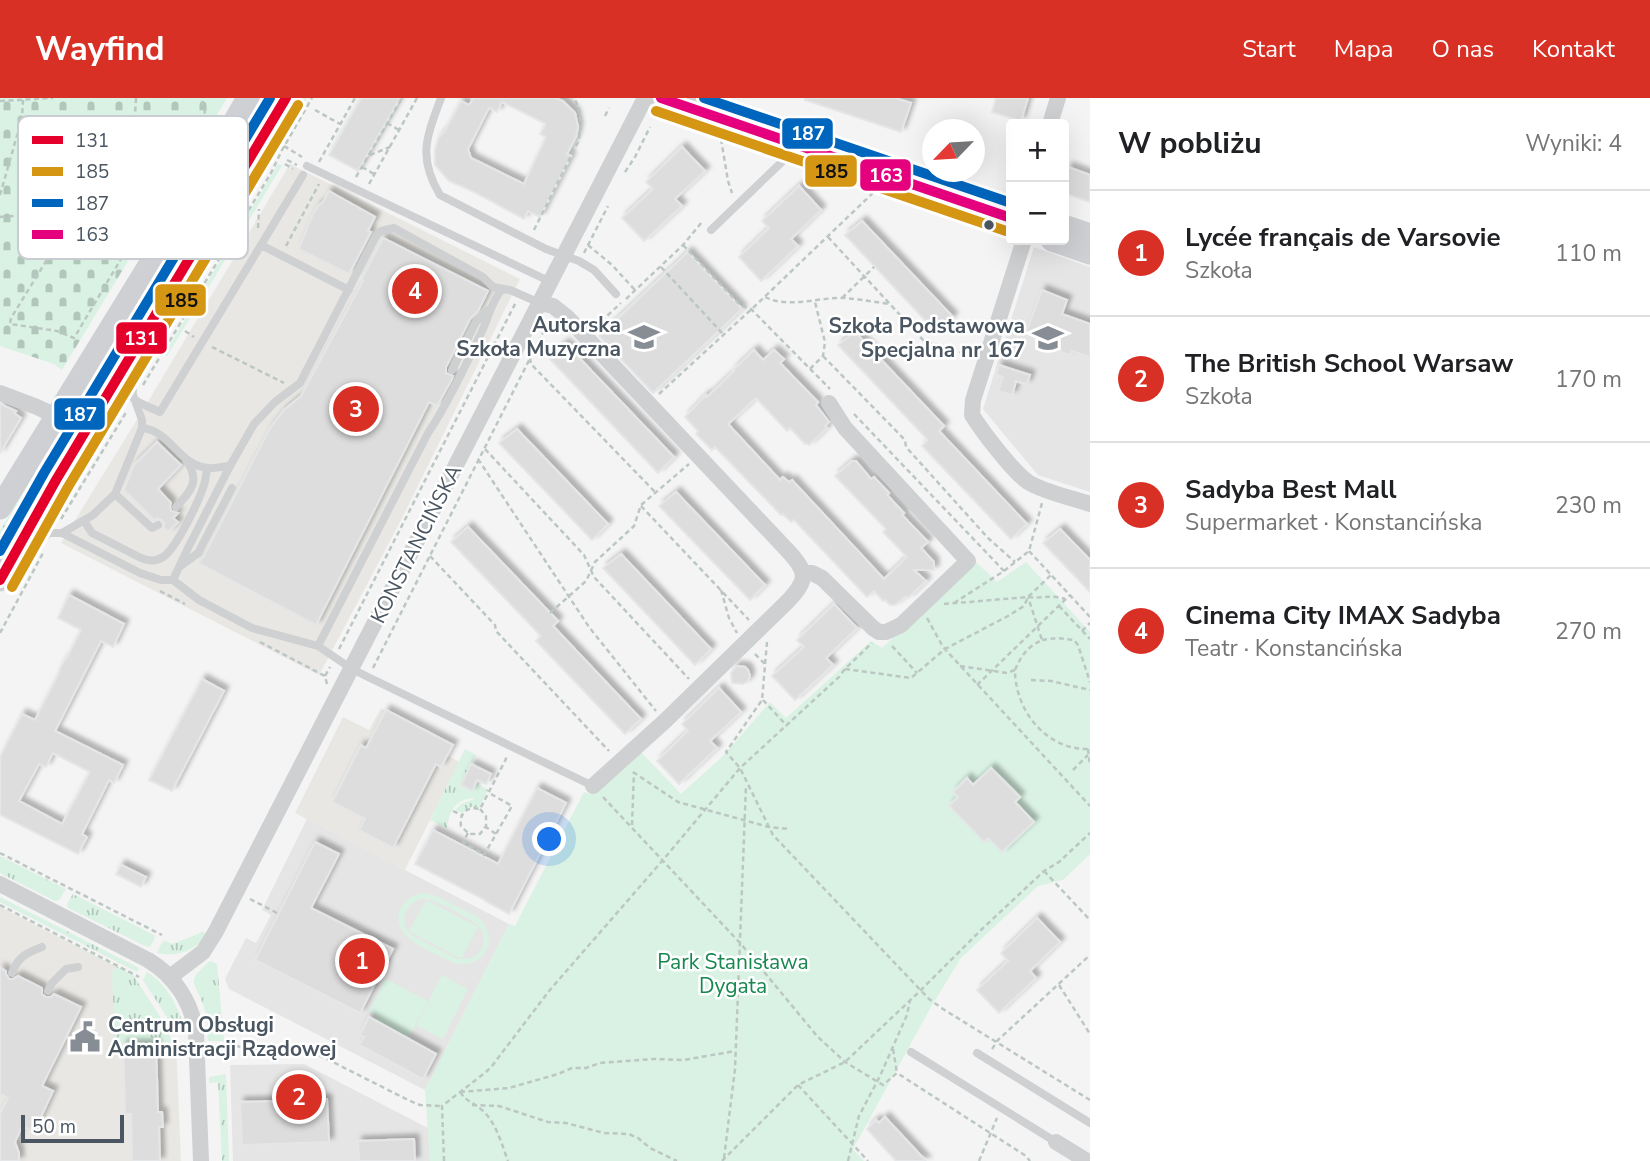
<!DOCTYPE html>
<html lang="pl">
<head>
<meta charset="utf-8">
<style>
	body { margin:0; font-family:"Nunito Sans",sans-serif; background:#f2f2f2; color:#202124 }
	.controls { position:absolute; right:21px; top:21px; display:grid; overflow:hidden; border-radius:7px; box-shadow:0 7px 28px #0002 }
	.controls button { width:63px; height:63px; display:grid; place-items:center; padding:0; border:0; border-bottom:2px solid #e0e0e0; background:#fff; color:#202124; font:35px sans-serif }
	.compass { position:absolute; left:922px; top:21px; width:63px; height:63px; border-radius:50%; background:#fff; box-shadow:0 7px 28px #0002; rotate:245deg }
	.scale { position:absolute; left:21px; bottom:18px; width:103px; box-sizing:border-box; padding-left:7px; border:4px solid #4a5661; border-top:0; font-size:19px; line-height:24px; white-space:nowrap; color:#4a5661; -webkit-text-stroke:5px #fff; paint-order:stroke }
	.you { position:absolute; left:550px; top:742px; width:24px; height:24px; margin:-18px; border:5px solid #fff; border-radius:50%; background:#1a73e8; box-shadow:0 0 0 10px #1a73e833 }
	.badge { display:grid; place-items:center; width:46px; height:46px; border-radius:50%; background:#d93025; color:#fff; font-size:23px; font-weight:700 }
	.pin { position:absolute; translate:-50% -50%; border:4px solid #fff; box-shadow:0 2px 7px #0006 }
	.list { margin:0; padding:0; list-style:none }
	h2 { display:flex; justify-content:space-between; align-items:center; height:91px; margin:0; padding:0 28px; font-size:30px }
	h2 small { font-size:23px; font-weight:400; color:#757577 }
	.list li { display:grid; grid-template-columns:46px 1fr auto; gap:21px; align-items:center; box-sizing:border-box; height:126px; padding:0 28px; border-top:2px solid #e0e0e0 }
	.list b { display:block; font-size:26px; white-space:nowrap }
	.list p { margin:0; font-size:23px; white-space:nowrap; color:#757577 }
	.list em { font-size:23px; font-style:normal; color:#757577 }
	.map { position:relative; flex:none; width:1090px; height:1063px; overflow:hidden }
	header { display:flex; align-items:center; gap:42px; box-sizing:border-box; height:98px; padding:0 35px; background:#d93025; color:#fff }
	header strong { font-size:33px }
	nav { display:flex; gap:38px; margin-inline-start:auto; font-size:24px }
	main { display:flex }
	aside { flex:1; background:#fff }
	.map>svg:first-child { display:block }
	.commercial { fill:#e8e7e3 }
	.education { fill:#e6e5e6 }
	.grass { fill:url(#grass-tufts) }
	.cemetery { fill:url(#cemetery-stones) }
	.park { fill:#d9f2e3; fill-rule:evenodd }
	.building { fill:#ddddde; stroke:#e5e6e7; stroke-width:2; fill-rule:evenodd; filter:url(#shadow) }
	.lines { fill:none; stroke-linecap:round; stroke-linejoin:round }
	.path { stroke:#bcc7c4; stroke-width:2.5; stroke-dasharray:5 3.5; stroke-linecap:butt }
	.lane { stroke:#ced0d2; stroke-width:8 }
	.street { stroke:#ced0d2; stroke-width:16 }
	.secondary { stroke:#ced0d4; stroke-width:23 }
	.bus-1-casing { stroke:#fff; stroke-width:16 }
	.bus-2-casing { stroke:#fff; stroke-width:16 }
	.bus-3-casing { stroke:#fff; stroke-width:16 }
	.bus-4-casing { stroke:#fff; stroke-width:16 }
	.bus-1 { stroke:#e4002b; stroke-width:10 }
	.bus-2 { stroke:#d49613; stroke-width:10 }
	.bus-3 { stroke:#0065bd; stroke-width:10 }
	.bus-4 { stroke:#e5007d; stroke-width:10 }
	.bus-dot { fill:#4a5661; stroke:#fff; stroke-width:2.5 }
	.labels { text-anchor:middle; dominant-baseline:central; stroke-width:5; stroke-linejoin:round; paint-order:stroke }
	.poi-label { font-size:21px; font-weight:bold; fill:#4a5661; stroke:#fff; text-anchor:end }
	.street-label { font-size:21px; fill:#4a5661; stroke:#fff }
	.park-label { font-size:21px; fill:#17864f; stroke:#fff }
	.key { fill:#fff; stroke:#c9ccd0; stroke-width:2 }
	.key-label { font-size:19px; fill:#4a5661 }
	.line-badge { stroke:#fff; stroke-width:2.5 }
	.badge-label { font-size:19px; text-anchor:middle; font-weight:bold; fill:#fff }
	.pale-badge-label { font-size:19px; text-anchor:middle; font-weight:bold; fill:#111 }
</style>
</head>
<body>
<header>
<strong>Wayfind</strong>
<nav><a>Start</a><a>Mapa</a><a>O nas</a><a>Kontakt</a></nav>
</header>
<main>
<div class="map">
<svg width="1090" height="1063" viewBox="0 0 1090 1063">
	<defs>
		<pattern id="grass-tufts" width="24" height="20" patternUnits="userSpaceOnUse" patternTransform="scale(1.75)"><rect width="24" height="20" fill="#d9f2e3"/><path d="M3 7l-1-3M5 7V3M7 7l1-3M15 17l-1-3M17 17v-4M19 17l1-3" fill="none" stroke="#b2c7bb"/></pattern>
		<pattern id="cemetery-stones" width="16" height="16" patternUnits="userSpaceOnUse" patternTransform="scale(1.75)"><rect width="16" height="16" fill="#d9f2e3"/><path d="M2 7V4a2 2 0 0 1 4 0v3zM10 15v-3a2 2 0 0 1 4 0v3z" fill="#b2c7bb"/></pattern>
		<filter id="shadow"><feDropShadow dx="4.5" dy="-4.5" stdDeviation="2" flood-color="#0004"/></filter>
	</defs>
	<rect width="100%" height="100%" fill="#f4f4f4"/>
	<path class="commercial" d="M290,66l230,115 -120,243 -81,153 -258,-132 88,-143z
		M381,610l72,37 -6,10 12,7 -54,108 -110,-57 48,-96 26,13z
		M0,809l133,68 36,56 2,11 5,1 5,118h-181z"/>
	<path class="education" d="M1034,149l56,20v225l-52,-17 -55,-66z
		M307,721l202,105 -84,166 -196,-101 -4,-10 21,-41 10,5 15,-28 -9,-5z
		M304,966l124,64 2,33h-197l-3,-96z"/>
	<path class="grass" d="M259,0h7l-40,66 -27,58 -199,334v-25z
		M299,0h8l-29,51 -11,22 -129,215 2,-9 83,-139 37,-74z
		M278,66l4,1 -2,4 -113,187 -2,-1v-2z
		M465,651l11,6 -15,29 11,6 4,-7 12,7 -9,18 -8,-1 -9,6 -7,-3 6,-6 13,-5 -1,-1c-19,2 -23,13 -26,30l-17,-8z
		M0,758l66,33 -7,11 -4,1 -55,-28z
		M73,796l81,41 1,3 -5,9 -5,-1 -77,-38 -1,-4z
		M0,799l139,71 -2,4 -137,-70z
		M203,834l4,2c-11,17 -30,23 -50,19l5,-11 4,-1 6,3z
		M210,863l7,3 7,77h-16c-1,-11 0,-23 -4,-34 -9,-27 -20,-23 6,-46z
		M116,868l17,9 36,56 2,11 -48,2 -8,-3 -3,-68z
		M147,874c21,12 32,37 39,60l-9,1 -34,-53z
		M225,976l1,1 3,86h-7l-4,-79 -9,1v-6z"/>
	<path class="cemetery" d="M0,0h227l-165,272 -8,-6 -54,-18z"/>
	<path class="park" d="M976,464l21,20 29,-20 64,70v222l-27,26 -25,6 -77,72 -29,47 -79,144 11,12h-434l-5,-71 84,-166 6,2 69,-134 6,2 50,-43 41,43 42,-38 47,-54 16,16 85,-77 11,7z
		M422,795l12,2 44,22c23,21 7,53 -24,46 -19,-10 -65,-24 -54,-53 4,-10 12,-14 22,-17zM420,801c5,0 6,-1 11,1 9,3 45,21 49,28 5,6 5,15 1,22 -5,7 -12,9 -20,9l17,-32 -52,-27 -17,31 52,28h-4l-44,-23c-15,-12 -10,-30 7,-37z
		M442,877l26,14 -25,50 -27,-13z
		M386,881l42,22 -19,36 -34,-17 2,-4 -8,-5z"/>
	<path class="building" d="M361,0h39l-42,73 -29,-16z
		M471,0h84l8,3 12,12 3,14 -2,10 -9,17 4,2 -31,61 -12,-6 -4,8 -50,-27 -25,-11 -14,-16v-15l3,-11 8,-10 15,-28 8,4 4,-6zM502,4l44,22 -6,10 6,3 -22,47 -53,-26 -3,-9 21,-41 8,4z
		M805,0h90l16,5 -10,29 -96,-32z
		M996,0h32l-7,23 -29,-9z
		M682,49l23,24 -30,28 7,7 -38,35 -22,-23 31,-29 -7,-7z
		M1068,69l22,8v27l-26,-9v-13z
		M799,88l22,24 -30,29 7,7 -37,35 -22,-24 30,-29 -7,-7z
		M329,93l46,26 -7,14 3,1 -22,42 -50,-25 14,-35 5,-8 5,-4z
		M862,123l91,96 -16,16 -92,-98z
		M383,140l105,53 -10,20 -8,8 -24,48v6l7,3 -1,3 -15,27 -8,-4 -113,223 -118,-62 6,-7 66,-128 14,-18 17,-14 62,-115 -2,-1z
		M688,154l54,57 -89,84 -54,-57z
		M1042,192l25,10 -5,14 28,10v33l-18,-6 -1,4 -11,-3 1,-3 -36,-13z
		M855,234l89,94 -5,5 88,93 -16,15 -89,-93 6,-6 -90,-95z
		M565,245l109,114 -16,16 -110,-116z
		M754,252l9,10 11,-10 10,9 -4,4 38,39 -2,3 13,17 -4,4 2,2 -18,17 -3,-2 -1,1 -15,-16 -3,3 -31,-33 -28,26 52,56 3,-3 6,5 3,-2 92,99 23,-22 -24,-25 3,-3 -51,-53 17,-15h4l15,18 3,-2 15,16 -2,2 17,18 -2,2 26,27 -7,6 13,14v8h-20l12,11 -18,17 -2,-2 -11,9h-5l-5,-5 -2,1 -9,-10 -7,6 -73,-77 -3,2 -8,-8 -2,1 -66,-68 -3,3 -16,-16 2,-3 -13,-14 21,-22 1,2 27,-26 -1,-1z
		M999,267l31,10 -3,9 -13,-3 2,1 -4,13 -14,-4 5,-14 -7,-2z
		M0,306l16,7 -2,2 7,5 -21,35z
		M517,331l91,95 -16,16 -93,-97z
		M157,344l24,23 -23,24 13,14 -1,3 1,5 7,2 -5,5 5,4 -10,10 -4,-4v-5l-2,-3 -4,-2 -4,2 -30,-30 10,-25z
		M676,394l89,93 -15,15 -91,-94z
		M468,429l90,94 -5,5 88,93 -16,15 -89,-93 5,-5 -90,-94z
		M1060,431l30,31v32l-47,-49z
		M621,456l90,95 -16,16 -92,-97z
		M69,497l55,29 -11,23 -12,-6 -46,90 68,34 -9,18 -5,-3 -27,54 5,3 -9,17 -78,-39v-58l22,-43 13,6 25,-49 -1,-1 7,-12h1l14,-28 -23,-12zM53,655l37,19 -28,52 -43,-23 20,-37 7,3z
		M834,506l23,24 -31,30 7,7 -38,35 -23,-24 32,-29 -7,-7z
		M736,568l9,1 3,3 2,6 -2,5 -5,3 -11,-1 -1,-10z
		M202,581l22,12 -52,100 -23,-11z
		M719,590l22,24 -31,29 7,7 -38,36 -22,-23 31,-30 -6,-7z
		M386,612l67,35 -12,22 -5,-3 -43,84 -34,-18 6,-11 -33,-17 29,-57 5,3z
		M471,666l20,10 -5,10 -9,-4 -5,11 -11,-6z
		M991,670l29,29 -5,5 19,20 -32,30 -14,-14 -4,4 -35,-36 9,-9 -5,-5 14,-14 6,7z
		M537,690l29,15 -57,111 -24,-13v-1l-70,-36 18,-34 65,34z
		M315,744l24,12 -28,54 82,41 -33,64 -105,-53z
		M121,767l25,12 -5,10 -25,-13z
		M1037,820l23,24 -30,29 6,7 -37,35 -22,-23 31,-29 -7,-8z
		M0,870l6,3v3l3,5h4l5,-3 24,12v6l4,3h5l3,-3 27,13 -39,79 11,5 -19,41 -12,-6 -7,16 4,11v8h-19v-47l8,-16 -8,-4z
		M369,919l67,37 -13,25 -64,-34 5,-8 -4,-2z
		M123,946h33l2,68h4l1,15h-4l1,34h-28l-1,-47h-6z
		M327,1001l2,43 -87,3 -2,-43 35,-1v4l22,-1v-4z
		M885,1019l41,44h-30l-29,-32 9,-9 3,3z
		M414,1041l1,22h-56l-1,-20z"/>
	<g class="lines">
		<path class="path" d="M136,0l-1,17 -5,10 -119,193 -1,6 47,7 17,7 72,-121 3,-8
			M0,3l53,-3
			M315,12l25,14
			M605,18l4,-8
			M387,25l12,7
			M721,41l7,42 4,12
			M284,48l18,11
			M370,57l20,-8
			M287,62l10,5
			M319,64l36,-64
			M285,66l8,5
			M362,69l12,7
			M625,74l10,-15 15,-30
			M356,79l46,-79
			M369,86l48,-86
			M0,97l22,-77 1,-18
			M151,111l52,-83 2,-17 -2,-2 -1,-9
			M0,119l77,-6 83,-1
			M258,130l1,-19
			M534,132l44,-88c4,-15 4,-30 -4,-44
			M828,139l96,104 49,15
			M588,147l24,20 23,25
			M683,147l57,60 11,4 79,80
			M286,148l33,-62
			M584,155l24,-47
			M661,169l62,67
			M765,199c24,12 53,0 79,1 15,1 30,4 45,6
			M842,200l32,-31
			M626,201l57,-54 19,-23
			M595,229l26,-24
			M185,233l9,6
			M212,249l72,36
			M823,258l82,84 1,7 82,91 27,24
			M530,260l1,6 125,129
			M810,271l13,-13 2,-14 -10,-40
			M143,287l128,-212 11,-23 30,-52
			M659,296l96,-88 121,-116
			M854,316l150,157
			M485,351l99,106 10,22 95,102
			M478,361l111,168 67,84
			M641,408l108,114
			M61,421l66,-108
			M1029,453l61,66
			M430,458l65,69 1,6 113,120
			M721,492l8,28 8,15
			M160,493l25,13
			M1028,499c15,2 23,-3 37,2
			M954,505l50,-32 25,-20 13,-48
			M944,506l84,-7 23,-22
			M1059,508l31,33
			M550,515l36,-32 9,-19 39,-36 7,-21 48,-41
			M927,520l16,29 147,159
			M1082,533l8,-8
			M0,535l43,-80
			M1042,542l15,-2 17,2 4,5 12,37
			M260,544l65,34
			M767,544l-5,58 -36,52 14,16 33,67 156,164 14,10 147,91
			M892,548l25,27
			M339,551l177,-347
			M755,556l10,10
			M960,568l47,7 8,-3c0,41 32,81 75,79
			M373,570l176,-347
			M845,571l66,9 34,-29 63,-33 16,-10 4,-9
			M1015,572c6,-14 12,-23 27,-30l-14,-43
			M1031,582l20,1 39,9
			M327,586l-2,-8 5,-9
			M977,587l93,-90
			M763,602l24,26
			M1088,651l2,16
			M1073,672l15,-15
			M633,674l45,30 91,25 20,2
			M491,696l21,12 -16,28
			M603,699l138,147 76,92 28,26 38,23 14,-12 129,83 4,5
			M480,711l6,7v10l-6,8h-11l-8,-8c-2,-13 6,-20 19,-17l26,-50 -1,-3
			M453,713l8,4
			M632,727l2,-53
			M468,735l-5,9 21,13 12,-21 -10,-7
			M0,755l162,82
			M1044,773l46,49
			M250,801l29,15
			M0,807l139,72
			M1059,887l31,49
			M227,947l32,4 50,1 99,50 12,5 21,1
			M893,951l4,24
			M992,951l6,-9 92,-85
			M798,987l70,76
			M460,994l49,-4 49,-14 14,-6h14l14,-5 54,-4 30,1 51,-9
			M460,994c7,10 14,11 22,18 14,12 20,35 26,51
			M472,1007l27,1 49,16 18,1 38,10 25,1 9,4 12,10 27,13
			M724,1060l11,-89 11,-284
			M444,1063l-2,-55 44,-34 6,-6 57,-75 114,-131 77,-92 99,-91 6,-8 27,-26
			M722,1063l76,-76 47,-23 76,-72 60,-60 63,-59 15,-9 31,-29
			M848,1063l11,-45 21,-40 27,-61 3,-15
			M979,1063l18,-43"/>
		<path class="lane" d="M441,0c-14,38 -24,59 -1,97l106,54 33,12 15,9 22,24
			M307,68l244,116
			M711,132l75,-72 6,-12
			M261,147l42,-70
			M452,272l24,-48 12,-12
			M134,301l6,4 20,9 101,-167 88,45
			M142,330c28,2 37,38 66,40 7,1 15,-2 22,-2
			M115,396l37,34 6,-3
			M176,409c15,-16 25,-26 10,-47
			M84,423l8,12 49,25c8,3 14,4 22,-1 13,-8 36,-56 41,-72 2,-6 2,-11 3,-17
			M62,435l31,-18 22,-21 27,-66v-8l-9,-25 -1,-28
			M27,453l22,-18h13l78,40 21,7h12l26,20 53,28 66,18 34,23 16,8 225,109
			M182,467l16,-12 34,-65
			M173,482l15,-32 42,-82 24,-42 21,-22 25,-19 76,-147 5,-5 13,-3 89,49 10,10 17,3 30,13
			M318,548l110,-213c22,-33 38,-69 55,-104 6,-14 9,-28 19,-40
			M12,875c6,-16 14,-20 30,-26
			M48,893l4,-8 14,-14 12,-2
			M911,954l145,90
			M977,955l113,70"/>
		<path class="street" d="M1050,26l8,-26
			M1024,142l-51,160 -1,15c10,16 41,57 56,67 18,11 42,15 62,22
			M540,205l13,3 14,11 222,235c19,21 18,28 0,48l-124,121 -72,65
			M0,295l37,14 19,9
			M803,475h9l10,5 51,50 6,4h7l15,-7 67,-64 -123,-133 -16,-25
			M0,786l148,76c27,16 44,43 48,73l5,128
			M170,879l33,-25 12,-19 430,-835
			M1056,1044l31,19"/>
		<path class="secondary" d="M661,0l350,120
			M1064,128l26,9
			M1052,142l38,13
			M0,410l187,-304 61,-106
			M0,482l56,-100 230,-382"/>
		<g class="bus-1-casing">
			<path id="bus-1" d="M0,482l56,-100 230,-382"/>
		</g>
		<g class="bus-2-casing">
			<path id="bus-2" d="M656,13l350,120
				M12,489l56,-100 230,-382"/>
		</g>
		<g class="bus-3-casing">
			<path id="bus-3" d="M704,0l307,105
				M0,453l44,-78 226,-375"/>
		</g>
		<g class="bus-4-casing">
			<path id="bus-4" d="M661,0l350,120"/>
		</g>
		<use href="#bus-1" class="bus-1"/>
		<use href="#bus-2" class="bus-2"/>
		<use href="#bus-3" class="bus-3"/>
		<use href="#bus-4" class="bus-4"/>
	</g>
	<defs>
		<g id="school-bare" transform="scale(2.415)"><path d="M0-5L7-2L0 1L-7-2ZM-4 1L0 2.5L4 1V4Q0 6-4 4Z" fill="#868d94" stroke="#fff" stroke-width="2.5" paint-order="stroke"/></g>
		<g id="civic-bare" transform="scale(2.415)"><path d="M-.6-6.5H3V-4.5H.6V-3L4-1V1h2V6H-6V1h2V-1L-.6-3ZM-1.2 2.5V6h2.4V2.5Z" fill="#868d94" stroke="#fff" stroke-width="2.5" paint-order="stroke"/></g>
	</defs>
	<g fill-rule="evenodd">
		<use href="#school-bare" x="644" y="239"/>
		<use href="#school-bare" x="1048" y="240"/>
		<use href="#civic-bare" x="85" y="939"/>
	</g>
	<circle class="bus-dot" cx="989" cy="127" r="6"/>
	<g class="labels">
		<g class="poi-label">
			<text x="621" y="227">Autorska<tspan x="621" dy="24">Szkoła Muzyczna</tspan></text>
			<text x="1025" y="228">Szkoła Podstawowa<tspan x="1025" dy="24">Specjalna nr 167</tspan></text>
			<text x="108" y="927" text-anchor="start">Centrum Obsługi<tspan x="108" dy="24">Administracji Rządowej</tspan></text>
		</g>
		<g class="street-label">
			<text transform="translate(416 446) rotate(-63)">KONSTANCIŃSKA</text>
		</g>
		<g class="park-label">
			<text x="733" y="864">Park Stanisława<tspan x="733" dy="24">Dygata</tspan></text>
		</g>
	</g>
	<rect x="18" y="18" width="230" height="143" rx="10" class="key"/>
	<rect x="32" y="38" width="31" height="8" fill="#e4002b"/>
	<rect x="32" y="69" width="31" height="9" fill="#d49613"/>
	<rect x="32" y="101" width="31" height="8" fill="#0065bd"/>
	<rect x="32" y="132" width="31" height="9" fill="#e5007d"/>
	<g class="key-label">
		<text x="75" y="49">131</text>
		<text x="75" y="80">185</text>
		<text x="75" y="112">187</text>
		<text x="75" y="143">163</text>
	</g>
	<g class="line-badge">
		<rect x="781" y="19" width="53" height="33" rx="7" fill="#0065bd"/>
		<rect x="804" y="56" width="54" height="34" rx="7" fill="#d49613"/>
		<rect x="859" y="60" width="53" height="34" rx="7" fill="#e5007d"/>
		<rect x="154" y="185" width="53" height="34" rx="7" fill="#d49613"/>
		<rect x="115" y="223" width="53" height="34" rx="7" fill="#e4002b"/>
		<rect x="53" y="299" width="53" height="34" rx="7" fill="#0065bd"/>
	</g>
	<g class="badge-label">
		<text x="808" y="42">187</text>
		<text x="886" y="84">163</text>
		<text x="141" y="247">131</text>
		<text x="80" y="323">187</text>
	</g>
	<g class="pale-badge-label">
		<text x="831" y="80">185</text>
		<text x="181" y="209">185</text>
	</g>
</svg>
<div class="controls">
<button>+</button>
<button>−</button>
</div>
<svg class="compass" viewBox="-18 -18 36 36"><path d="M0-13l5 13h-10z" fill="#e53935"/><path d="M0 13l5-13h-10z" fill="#757577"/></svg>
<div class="scale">50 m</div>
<div class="you"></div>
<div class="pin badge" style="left:362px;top:863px">1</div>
<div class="pin badge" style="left:299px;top:999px">2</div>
<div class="pin badge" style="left:356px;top:311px">3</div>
<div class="pin badge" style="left:415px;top:193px">4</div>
</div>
<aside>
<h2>W pobliżu<small>Wyniki: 4</small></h2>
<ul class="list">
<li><span class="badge">1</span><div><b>Lycée français de Varsovie</b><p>Szkoła</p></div><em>110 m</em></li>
<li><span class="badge">2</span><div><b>The British School Warsaw</b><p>Szkoła</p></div><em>170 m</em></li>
<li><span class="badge">3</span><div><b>Sadyba Best Mall</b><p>Supermarket · Konstancińska</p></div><em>230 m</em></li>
<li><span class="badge">4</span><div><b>Cinema City IMAX Sadyba</b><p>Teatr · Konstancińska</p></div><em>270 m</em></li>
</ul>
</aside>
</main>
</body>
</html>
